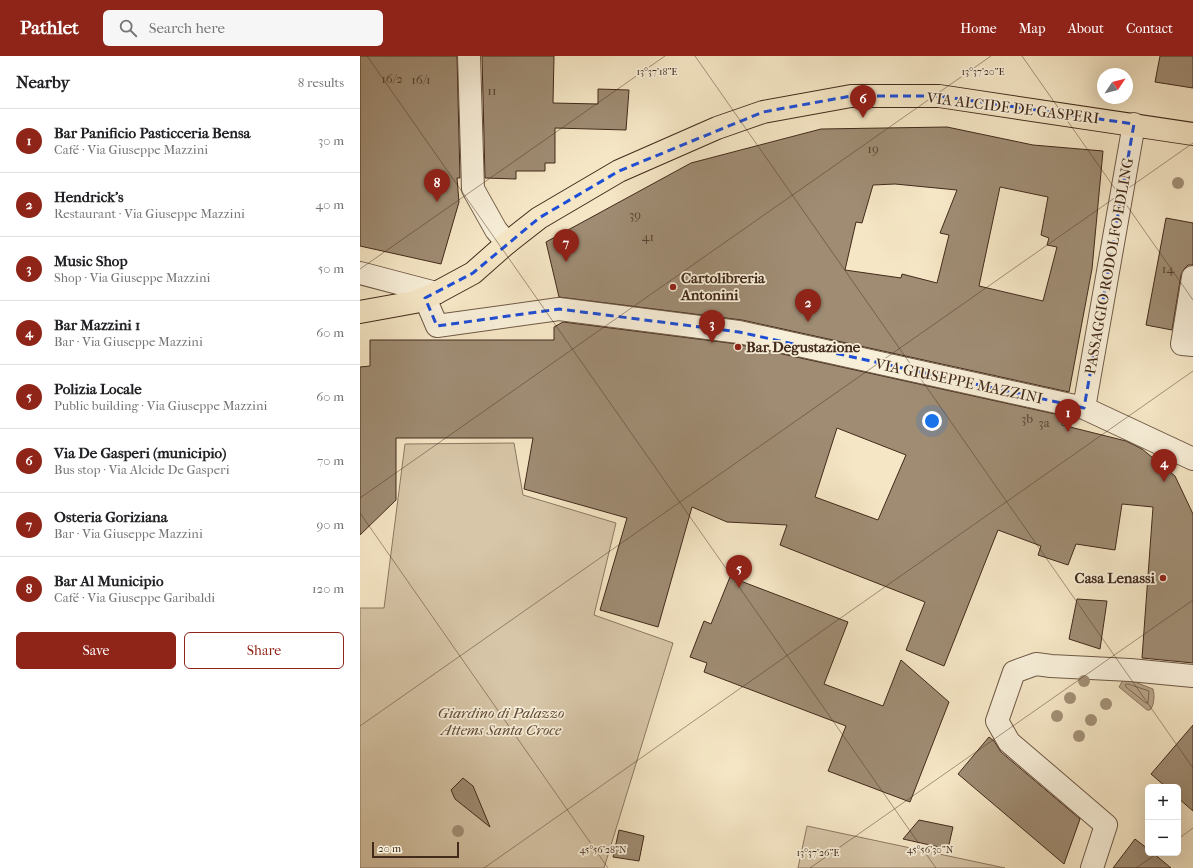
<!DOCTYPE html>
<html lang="en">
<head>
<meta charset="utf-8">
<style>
	body { margin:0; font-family:"IM FELL French Canon",serif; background:#f6f6f6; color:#202124 }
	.controls { position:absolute; right:12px; bottom:12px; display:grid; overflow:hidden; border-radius:6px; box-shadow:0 4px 16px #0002 }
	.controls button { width:36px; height:36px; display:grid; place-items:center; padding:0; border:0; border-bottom:1px solid #e0e0e0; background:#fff; color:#202124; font:20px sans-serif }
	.compass { position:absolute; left:737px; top:12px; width:36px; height:36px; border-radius:50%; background:#fff; box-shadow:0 4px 16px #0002; rotate:55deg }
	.scale { position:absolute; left:12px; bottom:10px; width:87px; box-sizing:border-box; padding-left:4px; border:2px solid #422a1b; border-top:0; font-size:11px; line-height:14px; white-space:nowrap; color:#422a1b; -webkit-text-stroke:3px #f8efd9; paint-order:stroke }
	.you { position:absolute; left:572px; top:365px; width:14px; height:14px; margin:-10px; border:3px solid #fff; border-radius:50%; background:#1a73e8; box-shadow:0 0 0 6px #1a73e833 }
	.badge { display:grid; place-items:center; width:26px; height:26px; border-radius:50%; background:#8f2418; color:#fff; font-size:13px; font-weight:700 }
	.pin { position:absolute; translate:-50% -33px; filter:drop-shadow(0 1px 2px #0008) }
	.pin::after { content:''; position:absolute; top:21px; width:14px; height:12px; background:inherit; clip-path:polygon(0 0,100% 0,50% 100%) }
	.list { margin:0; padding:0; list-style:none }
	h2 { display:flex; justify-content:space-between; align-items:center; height:52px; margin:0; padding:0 16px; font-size:17px }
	h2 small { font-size:13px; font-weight:400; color:#757577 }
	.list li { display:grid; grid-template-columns:26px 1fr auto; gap:12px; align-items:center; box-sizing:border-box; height:64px; padding:0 16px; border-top:1px solid #e0e0e0 }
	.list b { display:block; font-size:15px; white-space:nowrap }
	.list p { margin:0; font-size:13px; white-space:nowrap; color:#757577 }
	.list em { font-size:13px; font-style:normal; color:#757577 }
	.actions { display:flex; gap:8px; padding:12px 16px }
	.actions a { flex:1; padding:9px 0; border:1px solid #8f2418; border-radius:6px; text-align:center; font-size:14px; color:#8f2418 }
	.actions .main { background:#8f2418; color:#fff }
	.icon { flex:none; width:22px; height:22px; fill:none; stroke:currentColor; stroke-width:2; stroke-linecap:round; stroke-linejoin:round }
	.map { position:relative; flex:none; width:833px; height:812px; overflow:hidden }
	header { display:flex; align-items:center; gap:24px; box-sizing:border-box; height:56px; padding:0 20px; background:#8f2418; color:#fff }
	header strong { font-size:19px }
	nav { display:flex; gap:22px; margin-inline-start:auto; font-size:14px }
	.search { width:280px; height:36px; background:#f6f6f6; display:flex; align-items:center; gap:10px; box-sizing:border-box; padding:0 14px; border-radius:6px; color:#757577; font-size:15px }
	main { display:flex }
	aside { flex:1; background:#fff }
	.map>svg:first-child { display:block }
	.green { fill:#d7c6a8; stroke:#8c7862 }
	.water { fill:#b8a68b; stroke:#89745e }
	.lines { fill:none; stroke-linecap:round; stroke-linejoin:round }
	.shore { stroke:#7d6853; stroke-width:1 }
	.building { fill:#9f8c73; stroke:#422a1b; fill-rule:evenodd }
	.minor-casing { stroke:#6f5946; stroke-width:24 }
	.major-casing { stroke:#422a1b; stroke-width:24 }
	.minor { stroke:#f8efd9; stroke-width:22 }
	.major { stroke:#f5e6c5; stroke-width:22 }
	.tree { fill:#a39077 }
	.marked { fill:none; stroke:#1d4ed8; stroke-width:3; stroke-dasharray:8 5; stroke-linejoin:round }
	.ticks { fill:none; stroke:#422a1b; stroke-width:1; stroke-opacity:0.45 }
	.poi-dot { fill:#8f2418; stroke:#f8efd9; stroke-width:1.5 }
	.labels { text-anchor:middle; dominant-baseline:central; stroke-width:3.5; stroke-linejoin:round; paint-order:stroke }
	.number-label { font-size:13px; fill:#594231 }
	.street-label { font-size:15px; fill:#422a1b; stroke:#f8efd9 }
	.poi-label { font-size:15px; font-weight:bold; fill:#422a1b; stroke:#f8efd9; text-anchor:start }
	.park-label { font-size:15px; font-style:italic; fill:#604937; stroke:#f8efd9 }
	.ticks-label { font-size:10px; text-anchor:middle; fill:#422a1b; stroke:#f8efd9; stroke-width:3.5; stroke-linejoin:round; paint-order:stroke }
</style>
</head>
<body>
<header>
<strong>Pathlet</strong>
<div class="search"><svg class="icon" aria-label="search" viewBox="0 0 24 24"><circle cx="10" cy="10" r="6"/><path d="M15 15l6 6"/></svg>Search here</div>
<nav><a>Home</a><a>Map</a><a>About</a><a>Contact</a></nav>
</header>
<main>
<aside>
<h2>Nearby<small>8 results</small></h2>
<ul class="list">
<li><span class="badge">1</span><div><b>Bar Panificio Pasticceria Bensa</b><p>Café · Via Giuseppe Mazzini</p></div><em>30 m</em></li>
<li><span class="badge">2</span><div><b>Hendrick's</b><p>Restaurant · Via Giuseppe Mazzini</p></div><em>40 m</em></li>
<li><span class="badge">3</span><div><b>Music Shop</b><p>Shop · Via Giuseppe Mazzini</p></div><em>50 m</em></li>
<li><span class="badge">4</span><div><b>Bar Mazzini 1</b><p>Bar · Via Giuseppe Mazzini</p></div><em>60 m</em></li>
<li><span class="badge">5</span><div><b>Polizia Locale</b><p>Public building · Via Giuseppe Mazzini</p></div><em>60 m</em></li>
<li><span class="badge">6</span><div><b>Via De Gasperi (municipio)</b><p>Bus stop · Via Alcide De Gasperi</p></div><em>70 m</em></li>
<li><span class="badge">7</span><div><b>Osteria Goriziana</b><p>Bar · Via Giuseppe Mazzini</p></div><em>90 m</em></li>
<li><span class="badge">8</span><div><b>Bar Al Municipio</b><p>Café · Via Giuseppe Garibaldi</p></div><em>120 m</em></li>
</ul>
<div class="actions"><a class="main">Save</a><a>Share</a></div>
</aside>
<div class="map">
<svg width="833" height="812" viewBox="0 0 833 812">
	<rect width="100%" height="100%" fill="#f5e6c5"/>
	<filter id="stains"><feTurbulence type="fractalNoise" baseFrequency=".005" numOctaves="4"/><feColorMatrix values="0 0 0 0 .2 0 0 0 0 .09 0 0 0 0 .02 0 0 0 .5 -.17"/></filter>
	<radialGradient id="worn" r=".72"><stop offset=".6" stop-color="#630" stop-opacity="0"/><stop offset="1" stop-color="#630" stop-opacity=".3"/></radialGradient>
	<path class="green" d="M154,387l9,52 93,28 -22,92 79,28 -69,225h-244v-260h24l21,-164z
		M447,770l198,42h-207z"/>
	<path class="water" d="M767,623l26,10c2,6 1,17 -3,21h-3l-28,-23 4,-7z"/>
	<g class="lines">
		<path class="shore" d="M766,628h2l21,7 -1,12h-2l-20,-16z"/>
	</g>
	<path class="building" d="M0,0h97l3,122h-3l2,24 -18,62 -81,-18z
		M122,0h72l-1,47 45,1v-15l31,1 -3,40 -71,-2v35h-10v8h-29v8l-31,-1z
		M800,0h33v32l-38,-6z
		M587,71l86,18 70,6 -11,118 -23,123 -327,-72 -183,-23 -13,-55 145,-79 130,-34zM535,128l62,6 -17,43 9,2 -12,48 -35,-9 -1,4 -56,-8 11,-48 6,1 11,-38zM640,131l48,10 -7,38 8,3 -2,7 10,2 -14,54 -64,-15z
		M806,162l27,5v42h-5l-4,4 -3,6 -9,55 -26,-5z
		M203,266l174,22 327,72 -2,9 64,16 16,8 33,27 18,38v149l-51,-5 11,-151 -31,-3 -7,46 -39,-6 -8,21 -30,-10 3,-9 -43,-16 -54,136 -38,-16 19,-48 -145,-57 7,-20 -60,-3 -35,-15 -34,120 -58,-17 27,-92 -103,-29 9,-51h-137v62l-36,35v-168l10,-1v-26h184v-13zM477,372l69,27 -28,65 -63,-23z
		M370,521l118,45 -24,62 59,22 18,-46 48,42 -39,100 -82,-31 18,-45 -142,-54 3,-9 -17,-6 14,-36 7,3z
		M717,543l30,2 -7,48 -31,-10z
		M833,669v86l-15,-13v-11h-12l-15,-13z
		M629,681l5,4 7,11 79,67 -16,45 -106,-90z
		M103,722l10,8 17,41 -35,-28 -4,-9z
		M559,764l34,7 -5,22 -45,-10z
		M259,774l25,6 -5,25 -26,-4z
		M775,783l13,10v4h5l18,15h-58z"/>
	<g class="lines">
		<g class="minor-casing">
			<path id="minor" d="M109,0l4,133 23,41 11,13
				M0,217l76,20
				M833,221l-11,67 11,1
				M65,242l12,28 122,-17 180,23 345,76 109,51
				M724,352l50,-284
				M732,812l14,-43 -97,-83 -12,-21 17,-49 22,-8 15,2 79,4 63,6"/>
		</g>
		<g class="major-casing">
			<path id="major" d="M0,256l55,-10 21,-9 37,-20 34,-30 32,-25 80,-47 98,-43 46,-16 88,-16h88l254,38"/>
		</g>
		<use href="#minor" class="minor"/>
		<use href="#major" class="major"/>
	</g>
	<g class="tree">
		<circle cx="818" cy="127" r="6"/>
		<circle cx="724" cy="625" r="6"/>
		<circle cx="710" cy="642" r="6"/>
		<circle cx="746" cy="648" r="6"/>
		<circle cx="697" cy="660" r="6"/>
		<circle cx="731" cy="664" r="6"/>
		<circle cx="719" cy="680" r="6"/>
		<circle cx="98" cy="775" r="6"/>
	</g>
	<path class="marked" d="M491,40h88l195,28 -50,284 -345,-76 -180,-23 -122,17 -12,-28 48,-25 66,-55 80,-47 144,-59z"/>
	<path class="ticks" d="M7,0l569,812M335,0l498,712M662,0l171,244M0,213l305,-213M0,442l631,-442M0,457l248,355M0,670l833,-583M818,783l15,-11M124,812l709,-497M450,812l383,-268M776,812l22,-15"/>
	<g class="poi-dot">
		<circle cx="313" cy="231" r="4"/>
		<circle cx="378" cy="291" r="4"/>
		<circle cx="803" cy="522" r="4"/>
	</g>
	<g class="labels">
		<g class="number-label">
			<text x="32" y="22">16/2</text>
			<text x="61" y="23">16/1</text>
			<text x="132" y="34">11</text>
			<text x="513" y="92">19</text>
			<text x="275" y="158">39</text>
			<text x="288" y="180">41</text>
			<text x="808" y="212">14</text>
			<text x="667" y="362">3b</text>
			<text x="684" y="366">3a</text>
		</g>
		<g class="street-label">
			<text transform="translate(653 52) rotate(7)">VIA ALCIDE DE GASPERI</text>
			<text transform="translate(749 210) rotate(-80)">PASSAGGIO RODOLFO EDLING</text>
			<text transform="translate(599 325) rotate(12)">VIA GIUSEPPE MAZZINI</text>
		</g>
		<g class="poi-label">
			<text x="321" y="222">Cartolibreria<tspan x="321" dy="17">Antonini</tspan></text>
			<text x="386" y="291">Bar Degustazione</text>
			<text x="795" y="522" text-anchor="end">Casa Lenassi</text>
		</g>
		<g class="park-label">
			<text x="141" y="657">Giardino di Palazzo<tspan x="141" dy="17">Attems Santa Croce</tspan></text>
		</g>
	</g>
	<g class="ticks-label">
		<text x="297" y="19">13°37'18"E</text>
		<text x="623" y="19">13°37'20"E</text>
		<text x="243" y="797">45°56'28"N</text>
		<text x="570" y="797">45°56'30"N</text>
		<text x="458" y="800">13°37'26"E</text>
	</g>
	<rect width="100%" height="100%" filter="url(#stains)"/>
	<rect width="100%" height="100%" fill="url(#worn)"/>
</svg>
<div class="controls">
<button>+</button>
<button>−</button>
</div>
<svg class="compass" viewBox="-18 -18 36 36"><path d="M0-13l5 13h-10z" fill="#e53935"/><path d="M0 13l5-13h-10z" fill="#757577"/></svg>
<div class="scale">20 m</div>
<div class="you"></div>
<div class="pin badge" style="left:708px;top:376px">1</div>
<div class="pin badge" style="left:448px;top:266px">2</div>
<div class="pin badge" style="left:352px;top:287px">3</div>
<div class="pin badge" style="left:804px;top:426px">4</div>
<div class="pin badge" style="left:379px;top:532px">5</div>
<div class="pin badge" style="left:503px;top:62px">6</div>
<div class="pin badge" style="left:206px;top:206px">7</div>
<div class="pin badge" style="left:77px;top:146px">8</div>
</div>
</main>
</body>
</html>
